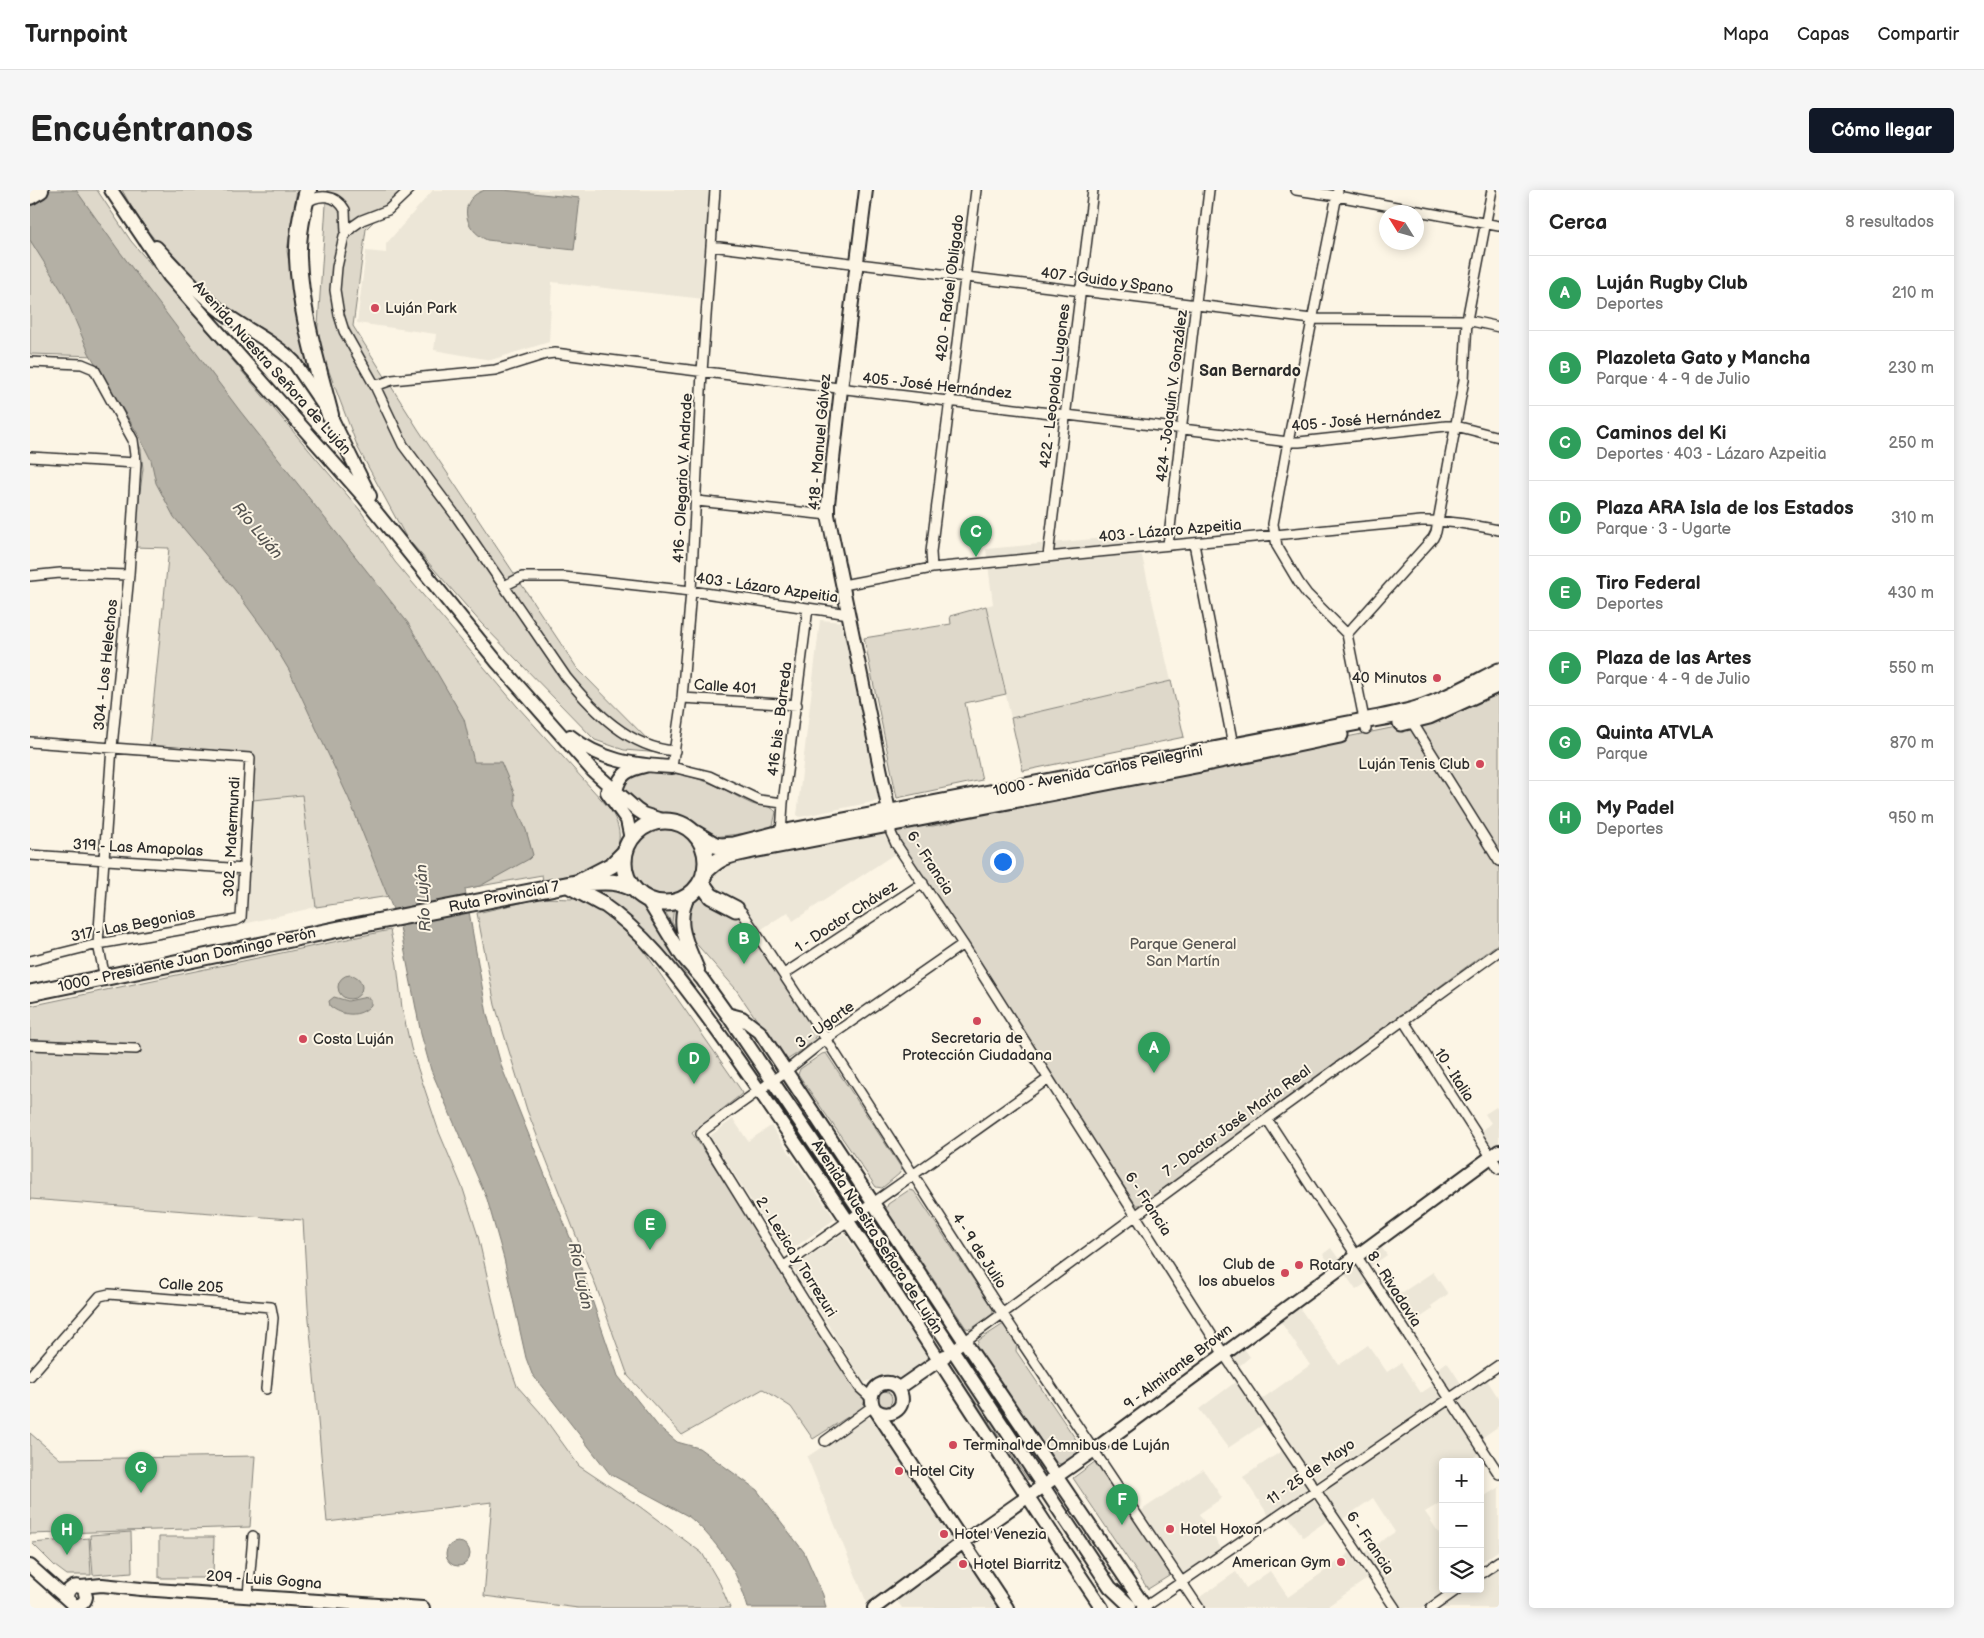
<!DOCTYPE html>
<html lang="es">
<head>
<meta charset="utf-8">
<style>
	body { margin:0; font-family:"Balsamiq Sans",sans-serif; background:#f6f6f6; color:#222 }
	.controls { position:absolute; right:15px; bottom:15px; display:grid; overflow:hidden; border-radius:5px; box-shadow:0 2px 12px #0003 }
	.controls button { width:45px; height:45px; display:grid; place-items:center; padding:0; border:0; border-bottom:1px solid #e0e0e0; background:#fff; color:#222; font:25px sans-serif }
	.compass { position:absolute; left:1349px; top:15px; width:45px; height:45px; border-radius:50%; background:#fff; box-shadow:0 2px 12px #0003; rotate:307deg }
	.you { position:absolute; left:972px; top:671px; width:18px; height:18px; margin:-12px; border:4px solid #fff; border-radius:50%; background:#1a73e8; box-shadow:0 0 0 8px #1a73e833 }
	.badge { display:grid; place-items:center; width:32px; height:32px; border-radius:50%; background:#111827; color:#fff; font-size:16px; font-weight:700 }
	.pin { position:absolute; translate:-50% -41px; filter:drop-shadow(0 1px 2px #0008) }
	.pin::after { content:''; position:absolute; top:26px; width:18px; height:15px; background:inherit; clip-path:polygon(0 0,100% 0,50% 100%) }
	.list { margin:0; padding:0; list-style:none }
	h2 { display:flex; justify-content:space-between; align-items:center; height:65px; margin:0; padding:0 20px; font-size:21px }
	h2 small { font-size:16px; font-weight:400; color:#767676 }
	.list li { display:grid; grid-template-columns:32px 1fr auto; gap:15px; align-items:center; box-sizing:border-box; height:75px; padding:0 20px; border-top:1px solid #e0e0e0 }
	.list b { display:block; font-size:19px; white-space:nowrap }
	.list p { margin:0; font-size:16px; white-space:nowrap; color:#767676 }
	.list em { font-size:16px; font-style:normal; color:#767676 }
	.icon { flex:none; width:28px; height:28px; fill:none; stroke:currentColor; stroke-width:2; stroke-linecap:round; stroke-linejoin:round }
	.map { position:relative; flex:none; width:1469px; height:1418px; overflow:hidden; border-radius:5px }
	header { display:flex; align-items:center; gap:30px; box-sizing:border-box; height:70px; padding:0 25px; background:#fff; border-bottom:1px solid #e0e0e0 }
	header strong { font-size:24px }
	nav { display:flex; gap:28px; margin-inline-start:auto; font-size:18px }
	.intro { display:flex; align-items:center; justify-content:space-between; box-sizing:border-box; height:120px; padding:0 30px }
	h1 { margin:0; font-size:35px }
	.button { padding:12px 22px; border-radius:5px; background:#111827; color:#fff; font-size:18px; font-weight:700 }
	main { display:flex; gap:30px; padding:0 30px }
	aside { flex:1; background:#fff; border-radius:5px; box-shadow:0 2px 12px #0003 }
	.map>svg:first-child { display:block }
	.built { fill:#ece6d7 }
	.green { fill:#ded8ca; stroke:#84827a }
	.water { fill:#b4b0a5; stroke:#7d7b74 }
	.lines { fill:none; stroke-linecap:round; stroke-linejoin:round }
	.street-casing { stroke:#2b2b2b; stroke-width:12 }
	.secondary-casing { stroke:#2b2b2b; stroke-width:16 }
	.primary-casing { stroke:#2b2b2b; stroke-width:19 }
	.highway-casing { stroke:#2b2b2b; stroke-width:20 }
	.street { stroke:#fcf5e5; stroke-width:9 }
	.secondary { stroke:#fcf5e5; stroke-width:12 }
	.primary { stroke:#fcf5e5; stroke-width:15 }
	.highway { stroke:#fcf5e5; stroke-width:16 }
	.poi-dot { fill:#d1495b; stroke:#fcf5e5; stroke-width:2 }
	.labels { text-anchor:middle; dominant-baseline:central; stroke-width:4; stroke-linejoin:round; paint-order:stroke }
	.street-label { font-size:15px; fill:#2b2b2b; stroke:#fcf5e5 }
	.poi-label { font-size:15px; fill:#2b2b2b; stroke:#fcf5e5; text-anchor:start }
	.park-label { font-size:15px; fill:#585653; stroke:#fcf5e5 }
	.neighbourhood-label { font-size:16px; font-weight:bold; fill:#2b2b2b; stroke:#fcf5e5 }
	.water-label { font-size:16px; font-style:italic; fill:#545350; stroke:#fcf5e5 }
</style>
</head>
<body>
<header>
<strong>Turnpoint</strong>
<nav><a>Mapa</a><a>Capas</a><a>Compartir</a></nav>
</header>
<div class="intro"><h1>Encuéntranos</h1><a class="button">Cómo llegar</a></div>
<main>
<div class="map">
<svg width="1469" height="1418" viewBox="0 0 1469 1418">
	<rect width="100%" height="100%" fill="#fcf5e5"/>
	<filter id="ink" filterUnits="userSpaceOnUse"><feTurbulence type="fractalNoise" baseFrequency=".02" numOctaves="2"/><feDisplacementMap in="SourceGraphic" scale="10" xChannelSelector="R" yChannelSelector="G"/><feConvolveMatrix kernelMatrix="1 2 1 2 8 2 1 2 1" color-interpolation-filters="sRGB"/></filter>
	<g filter="url(#ink)">
		<path class="built" d="M403,0h278l-7,109 -152,-17 -3,60 -58,18 -57,-10 2,-16 -79,-11 9,-72 20,2v-9z
			M1107,345l34,146 -160,37 -25,-112 7,-2 -7,-55z
			M790,430l25,2 37,178 -82,17 -3,-2z
			M272,605l14,112 -72,17 9,-124z
			M852,643l14,20 -103,68 -5,-9 -28,18 -15,-23 -23,-9 -13,-17v-5l9,-13z
			M1466,917l3,5v34l-5,3h-4l-11,-16 12,-10 -6,-9z
			M703,929l15,22 23,-15 64,93 -50,35 -75,-118z
			M814,1043l85,124 -30,22 -6,1 -10,-3 -8,1 -11,5 -71,-115z
			M1349,1054l8,11 -17,12 -7,-9z
			M1301,1058l10,14 -8,6 -10,-14z
			M1326,1074l13,17 -13,9 -13,-19z
			M1403,1082l15,22 -17,12 2,3 -25,17 -17,-26z
			M1269,1117l40,58 29,-20 19,27 14,-9 20,30 14,-9 7,13 -3,4 -124,81 -56,-81 51,-36 -32,-47z
			M1211,1154l9,13 -12,10 -7,-12z
			M1417,1172l15,23 -9,6 -4,-1 -13,-20z
			M1457,1190l12,19v27l-19,13 -22,-36 2,-6z
			M1207,1191l27,43 -36,24 -29,-39z
			M1418,1217l5,3 27,43 -13,9h-24v39l-18,11 18,27v50h9l-28,19h-27l-35,-54 33,-22 -22,-34 -33,23 -16,-25v-6z
			M836,1227l7,3 80,118v4l-84,66 -62,-151z
			M1253,1260l22,34 1,4 -2,4 -35,24 -26,-39z
			M1173,1279l19,29 -23,16 22,34 -37,26 -2,-1 -5,-4 -38,-57z
			M1469,1297v63l-17,12 -2,-3v-60z
			M1282,1308l16,22 -25,17 -16,-23z
			M927,1363l8,3 35,52h-98l-5,-7z
			M1320,1363l17,26 -42,29h-122l-6,-9 39,-27 10,16 24,-17 18,26z
			M1469,1378v40h-61l30,-19h12v-8z"/>
		<path class="green" d="M42,0h25l34,51 229,269 35,52 122,144 93,103c33,54 -30,64 -67,72l-1,-6 -73,13 -2,-44z
			M92,0h175l-10,61 6,34 23,102c-66,-56 -154,-119 -194,-197z
			M297,0h78l-39,39 -13,97 65,103 159,239 84,85 -37,-3 -29,-10 -114,-117 -75,-86 -48,-89 -41,-108z
			M0,21l241,409 139,273 -94,14 -14,-112 -49,5 1,-44 -105,-10 20,-198 -36,-1 10,-78 -2,-20 -44,-93 -67,-2z
			M956,416l20,88 -41,9 17,77 -85,18 -33,-160 87,-14 -1,-8z
			M1141,491l13,56 -161,34 -12,-53z
			M1469,499v167l-80,-129v-3z
			M1371,536h6l4,4 88,138v75l-358,262h-5l-241,-368 -2,-7 24,-5 16,1 15,-3 26,-10z
			M605,580c31,2 53,3 82,16 12,5 23,13 35,18 8,3 18,0 24,8l-3,13 -9,6 -50,6 -33,-20 -33,-6 -24,-16 -3,-15z
			M598 670a36 36 0 1 1 72 0a36 36 0 1 1-72 0Z
			M553,697l40,1 24,20 12,18 13,27 53,83c-41,-60 -74,-115 -142,-149z
			M671,698l41,28 75,116c-3,13 -20,21 -30,28l-4,-2 -48,-70 -49,-56 1,-28z
			M512,708l32,1 14,4 22,14 32,31 101,145 -51,40 87,129 69,116 4,1 14,24h-3l2,3 -52,33 -22,-32 -28,-18 -81,46 -54,-59 -28,-79 -73,-187 -32,-105 -18,-92z
			M644,716l-2,16 12,26 -21,-41z
			M360,740l7,35 5,43 9,40 28,84 24,57 15,47 25,110 14,40 23,26 39,54 60,40 63,47 18,31 10,24h-152l-94,-12 8,-94 -165,20 -19,-214 -5,-88 -273,-21v-193z
			M796,863l76,116 -3,5 -17,14 -6,-1 -78,-113 2,-5 22,-15z
			M879,1000l5,1 79,118v5l-22,15 -5,-1 -80,-119 2,-5z
			M972,1135h5l10,16 -1,10 63,93 6,-2 2,3 -1,3 -22,16h-4l-4,-2 -80,-115 3,-7z
			M922,1172l78,117 -2,1 -78,-116z
			M846 1209a8 8 0 1 1 16 0a8 8 0 1 1-16 0Z
			M0,1243l30,26 195,-3 -5,71 -220,7z
			M1066,1271l75,111 -2,4 -21,13 -75,-111z
			M101,1342l1,40 -39,3 -3,-40z
			M129,1347h55l-1,41h-54z
			M59,1348l2,37h-24l-12,-9 -23,-23z"/>
		<path class="water" d="M0,0h46l41,58 123,163 168,212 56,96 10,43h27l14,33v9l11,26 7,25 -4,4 -49,27 -15,3 22,125 15,54 73,182 43,126 40,50 19,16 22,6 58,42 47,62 19,43 3,13h-78c-3,-10 -6,-20 -11,-30 -8,-19 -32,-49 -49,-62l-78,-42 -78,-100 -6,-16 -22,-99 -17,-60 -56,-129 -10,-36 -21,-107 -51,-128 -60,-129 -21,-35 -33,-45 -61,-73 -18,-34 -5,-23 -12,-24 -50,-83 -24,-57 -35,-56z
			M455,0h18l77,8 -6,52 -87,-10c-25,-11 -29,-42 -2,-50z
			M308 797a12 12 0 1 1 24 0a12 12 0 1 1-24 0Z
			M304,807l14,4 19,-4 4,3v5c-11,13 -29,11 -41,1l-1,-5z
			M416 1364a12 12 0 1 1 24 0a12 12 0 1 1-24 0Z"/>
		<g class="lines">
			<g class="street-casing">
				<path id="street" d="M379,0l-21,20 -26,10 -10,7 -8,9 -7,31 -2,23 4,25 5,16 31,55 28,59 53,71 110,161c27,33 63,71 109,74
					M685,0l-13,182 -11,219 -9,107 -10,69 37,9 50,24 24,3
					M1266,0l41,6 162,30
					M1308,0l-50,252 -15,82 4,22 22,37 8,11 40,40 19,95
					M275,14c13,-11 31,-10 40,6l1,23
					M681,56l601,73 155,1 32,7
					M0,172l52,2 12,5 39,71 3,23 -7,112 -17,172 -14,197 7,34
					M345,196l17,-6 103,-10 51,-16 9,-1c244,32 489,58 733,89h11l147,-16h10l43,11
					M0,267l106,6
					M667,311l131,14
					M1164,354l39,201
					M1138,355l41,-355
					M1018,366l45,-366
					M902,378l-1,-16 45,-362
					M0,386l30,-3 69,2
					M813,395l89,-17 489,-47c27,-1 52,4 78,9
					M474,396l18,-9h42l127,14 158,23
					M1317,444l86,-96 3,-6 28,-152 3,-60 25,-130
					M652,508l115,7
					M1379,527l90,144
					M0,552l220,16 -9,160 -4,2 -139,24 -68,17
					M861,634v9l5,11 67,100 260,409 172,255
					M751,643l2,-30 25,-195
					M0,665l215,14
					M706,719l6,3 84,127 176,274 197,295
					M754,784l139,-91
					M1373,830l96,149
					M0,855l106,4
					M1237,929l232,355
					M753,1077l265,-188
					M923,1160l314,-231 232,-168
					M0,1186l70,-80 9,-2 162,13 2,11 -7,71
					M841,1208l-11,-10 -37,-57 -122,-197 3,-4 82,-59 40,-32 137,-95
					M795,1251l48,-35
					M1450,1384l19,-13
					M218,1405l5,-59
					M1115,1417l354,-242
					M1401,1418l27,-19"/>
			</g>
			<g class="secondary-casing">
				<path id="secondary" d="M81,0l58,86 194,220 134,166 96,109 44,39 6,4 22,7
					M836,0l-25,199 -13,115v11l63,306
					M126,57c19,20 38,42 60,60 24,20 55,32 78,55l36,53 40,81
					M540,546c31,25 64,29 102,31
					M586,601c4,-18 12,-21 29,-25
					M577,602l20,28 4,19
					M659,705c-15,28 -2,48 9,75
					M617,709l35,57 20,23 25,35 134,198 249,375 20,19
					M571,713c45,31 72,68 104,111 28,38 54,76 80,114 109,158 209,321 317,480
					M697,824l15,4 18,14 205,310 180,265 -2,1
					M869,1198l46,-32
					M847,1221c12,7 29,-1 24,-17 -6,-20 -36,-11 -28,12l134,202
					M0,1376l47,42
					M51,1397l21,-2 39,4 282,19
					M37,1408c0,-10 8,-15 17,-9l2,8c-1,6 -6,9 -13,8
					M844,1418l99,-73 121,-85 405,-299"/>
			</g>
			<g class="primary-casing">
				<path id="primary" d="M1371,533l28,-7 70,-32
					M594 672a41 41 0 1 1 82 0a41 41 0 1 1-82 0Z
					M663,642l22,13 6,1 13,-1 47,-12 583,-112c14,-3 28,-5 42,-9 33,-8 63,-26 93,-41
					M674,683c17,-18 26,-18 49,-23l448,-86 139,-29
					M551,691l31,-16 13,-13
					M671,692l10,14 25,13
					M538,695l33,18
					M0,803l314,-65 232,-45c23,0 37,-5 58,6"/>
			</g>
			<g class="highway-casing">
				<path id="highway" d="M278,0c-6,22 -11,45 -10,68 2,53 19,106 32,157
					M0,6l10,-6"/>
			</g>
			<use href="#street" class="street"/>
			<use href="#secondary" class="secondary"/>
			<use href="#primary" class="primary"/>
			<use href="#highway" class="highway"/>
		</g>
	</g>
	<g class="poi-dot">
		<circle cx="345" cy="118" r="5"/>
		<circle cx="1407" cy="488" r="5"/>
		<circle cx="1450" cy="574" r="5"/>
		<circle cx="947" cy="831" r="5"/>
		<circle cx="273" cy="849" r="5"/>
		<circle cx="1269" cy="1075" r="5"/>
		<circle cx="1255" cy="1083" r="5"/>
		<circle cx="923" cy="1255" r="5"/>
		<circle cx="869" cy="1281" r="5"/>
		<circle cx="1140" cy="1339" r="5"/>
		<circle cx="914" cy="1344" r="5"/>
		<circle cx="1311" cy="1372" r="5"/>
		<circle cx="933" cy="1374" r="5"/>
	</g>
	<g class="labels">
		<g class="street-label">
			<text transform="translate(1077 91) rotate(7)">407 - Guido y Spano</text>
			<text transform="translate(920 98) rotate(-83)">420 - Rafael Obligado</text>
			<text transform="translate(242 178) rotate(48)">Avenida Nuestra Señora de Luján</text>
			<text transform="translate(907 196) rotate(6)">405 - José Hernández</text>
			<text transform="translate(1025 196) rotate(-83)">422 - Leopoldo Lugones</text>
			<text transform="translate(1142 206) rotate(-83)">424 - Joaquín V. González</text>
			<text transform="translate(1336 230) rotate(-5)">405 - José Hernández</text>
			<text transform="translate(790 252) rotate(-85)">418 - Manuel Gálvez</text>
			<text transform="translate(653 288) rotate(-87)">416 - Olegario V. Andrade</text>
			<text transform="translate(1140 341) rotate(-5)">403 - Lázaro Azpeitia</text>
			<text transform="translate(737 398) rotate(8)">403 - Lázaro Azpeitia</text>
			<text transform="translate(76 475) rotate(-84)">304 - Los Helechos</text>
			<text transform="translate(695 497) rotate(4)">Calle 401</text>
			<text transform="translate(750 529) rotate(-83)">416 bis - Barreda</text>
			<text transform="translate(1068 581) rotate(-11)">1000 - Avenida Carlos Pellegrini</text>
			<text transform="translate(202 647) rotate(-87)">302 - Matermundi</text>
			<text transform="translate(108 658) rotate(3)">319 - Las Amapolas</text>
			<text transform="translate(900 673) rotate(57)">6 - Francia</text>
			<text transform="translate(474 707) rotate(-11)">Ruta Provincial 7</text>
			<text transform="translate(816 727) rotate(-33)">1 - Doctor Chávez</text>
			<text transform="translate(103 735) rotate(-11)">317 - Las Begonias</text>
			<text transform="translate(157 770) rotate(-12)">1000 - Presidente Juan Domingo Perón</text>
			<text transform="translate(795 835) rotate(-36)">3 - Ugarte</text>
			<text transform="translate(1424 885) rotate(57)">10 - Italia</text>
			<text transform="translate(1207 931) rotate(-36)">7 - Doctor José María Real</text>
			<text transform="translate(1118 1014) rotate(57)">6 - Francia</text>
			<text transform="translate(847 1047) rotate(57)">Avenida Nuestra Señora de Luján</text>
			<text transform="translate(949 1061) rotate(57)">4 - 9 de Julio</text>
			<text transform="translate(766 1067) rotate(58)">2 - Lezica y Torrezuri</text>
			<text transform="translate(161 1096) rotate(4)">Calle 205</text>
			<text transform="translate(1364 1099) rotate(57)">8 - Rivadavia</text>
			<text transform="translate(1148 1177) rotate(-37)">9 - Almirante Brown</text>
			<text transform="translate(1281 1282) rotate(-35)">11 - 25 de Mayo</text>
			<text transform="translate(1340 1353) rotate(56)">6 - Francia</text>
			<text transform="translate(234 1390) rotate(4)">209 - Luis Gogna</text>
		</g>
		<g class="poi-label">
			<text x="355" y="118">Luján Park</text>
			<text x="1397" y="488" text-anchor="end">40 Minutos</text>
			<text x="1440" y="574" text-anchor="end">Luján Tenis Club</text>
			<text x="947" y="848" text-anchor="middle">Secretaria de<tspan x="947" dy="17">Protección Ciudadana</tspan></text>
			<text x="283" y="849">Costa Luján</text>
			<text x="1245" y="1074" text-anchor="end">Club de<tspan x="1245" dy="17">los abuelos</tspan></text>
			<text x="1279" y="1075">Rotary</text>
			<text x="933" y="1255">Terminal de Ómnibus de Luján</text>
			<text x="879" y="1281">Hotel City</text>
			<text x="1150" y="1339">Hotel Hoxon</text>
			<text x="924" y="1344">Hotel Venezia</text>
			<text x="1301" y="1372" text-anchor="end">American Gym</text>
			<text x="943" y="1374">Hotel Biarritz</text>
		</g>
		<g class="park-label">
			<text x="1153" y="754">Parque General<tspan x="1153" dy="17">San Martín</tspan></text>
		</g>
		<g class="neighbourhood-label">
			<text x="1220" y="181">San Bernardo</text>
		</g>
		<g class="water-label">
			<text transform="translate(227 341) rotate(50)">Río Luján</text>
			<text transform="translate(394 708) rotate(-94)">Río Luján</text>
			<text transform="translate(550 1086) rotate(78)">Río Luján</text>
		</g>
	</g>
</svg>
<div class="controls">
<button>+</button>
<button>−</button>
<button><svg class="icon" aria-label="layers" viewBox="0 0 24 24"><path d="M12 4l9 5-9 5-9-5zM3 14l9 5 9-5"/></svg></button>
</div>
<svg class="compass" viewBox="-18 -18 36 36"><path d="M0-13l5 13h-10z" fill="#e53935"/><path d="M0 13l5-13h-10z" fill="#767676"/></svg>
<div class="you"></div>
<div class="pin badge" style="left:1124px;top:883px;background:#2e9e5b">A</div>
<div class="pin badge" style="left:714px;top:774px;background:#2e9e5b">B</div>
<div class="pin badge" style="left:946px;top:367px;background:#2e9e5b">C</div>
<div class="pin badge" style="left:664px;top:894px;background:#2e9e5b">D</div>
<div class="pin badge" style="left:620px;top:1060px;background:#2e9e5b">E</div>
<div class="pin badge" style="left:1092px;top:1335px;background:#2e9e5b">F</div>
<div class="pin badge" style="left:111px;top:1303px;background:#2e9e5b">G</div>
<div class="pin badge" style="left:37px;top:1365px;background:#2e9e5b">H</div>
</div>
<aside>
<h2>Cerca<small>8 resultados</small></h2>
<ul class="list">
<li><span class="badge" style="background:#2e9e5b">A</span><div><b>Luján Rugby Club</b><p>Deportes</p></div><em>210 m</em></li>
<li><span class="badge" style="background:#2e9e5b">B</span><div><b>Plazoleta Gato y Mancha</b><p>Parque · 4 - 9 de Julio</p></div><em>230 m</em></li>
<li><span class="badge" style="background:#2e9e5b">C</span><div><b>Caminos del Ki</b><p>Deportes · 403 - Lázaro Azpeitia</p></div><em>250 m</em></li>
<li><span class="badge" style="background:#2e9e5b">D</span><div><b>Plaza ARA Isla de los Estados</b><p>Parque · 3 - Ugarte</p></div><em>310 m</em></li>
<li><span class="badge" style="background:#2e9e5b">E</span><div><b>Tiro Federal</b><p>Deportes</p></div><em>430 m</em></li>
<li><span class="badge" style="background:#2e9e5b">F</span><div><b>Plaza de las Artes</b><p>Parque · 4 - 9 de Julio</p></div><em>550 m</em></li>
<li><span class="badge" style="background:#2e9e5b">G</span><div><b>Quinta ATVLA</b><p>Parque</p></div><em>870 m</em></li>
<li><span class="badge" style="background:#2e9e5b">H</span><div><b>My Padel</b><p>Deportes</p></div><em>950 m</em></li>
</ul>
</aside>
</main>
</body>
</html>
